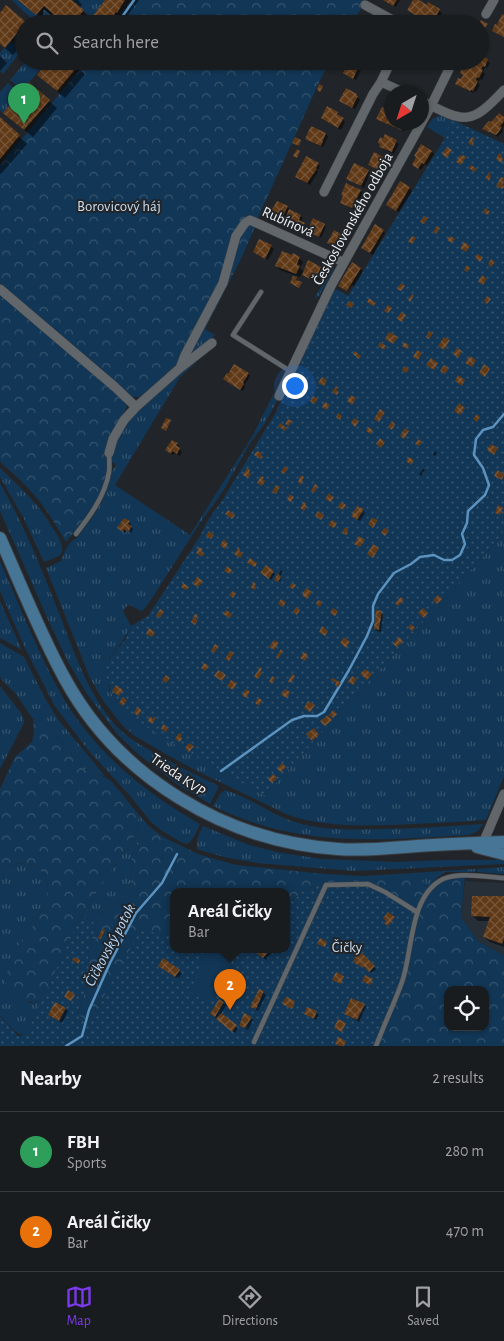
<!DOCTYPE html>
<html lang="en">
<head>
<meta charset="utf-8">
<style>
	body { margin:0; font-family:"Alegreya Sans",sans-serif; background:#26292c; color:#f1f3f6 }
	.controls { position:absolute; right:15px; bottom:15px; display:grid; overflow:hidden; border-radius:10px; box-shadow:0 1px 4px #0004 }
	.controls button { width:45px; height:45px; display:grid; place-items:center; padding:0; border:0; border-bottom:1px solid #373a3d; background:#191c1f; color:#f1f3f6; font:25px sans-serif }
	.compass { position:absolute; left:384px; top:85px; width:45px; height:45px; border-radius:50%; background:#191c1f; box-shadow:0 1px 4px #0004; rotate:219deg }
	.you { position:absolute; left:294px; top:385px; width:18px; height:18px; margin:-12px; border:4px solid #fff; border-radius:50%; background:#1a73e8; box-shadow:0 0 0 8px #1a73e833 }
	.badge { display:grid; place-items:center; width:32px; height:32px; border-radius:50%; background:#7c3aed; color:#fff; font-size:16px; font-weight:700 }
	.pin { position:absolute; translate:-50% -41px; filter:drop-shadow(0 1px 2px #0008) }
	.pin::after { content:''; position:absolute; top:26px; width:18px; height:15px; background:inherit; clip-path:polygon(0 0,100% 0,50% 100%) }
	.popup { position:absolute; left:170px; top:888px; width:120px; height:65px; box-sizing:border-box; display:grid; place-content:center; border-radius:10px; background:#191c1f; filter:drop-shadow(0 1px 4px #0005); font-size:16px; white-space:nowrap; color:#9fa1a4 }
	.popup b { font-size:19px; color:#f1f3f6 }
	.popup::after { content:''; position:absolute; left:50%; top:100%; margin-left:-10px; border:10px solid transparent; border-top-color:#191c1f }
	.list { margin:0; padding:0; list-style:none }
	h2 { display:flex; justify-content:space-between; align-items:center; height:65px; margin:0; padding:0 20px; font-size:21px }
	h2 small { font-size:16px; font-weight:400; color:#9fa1a4 }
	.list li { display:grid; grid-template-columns:32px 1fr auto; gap:15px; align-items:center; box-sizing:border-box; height:80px; padding:0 20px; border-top:1px solid #373a3d }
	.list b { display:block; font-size:19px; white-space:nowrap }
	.list p { margin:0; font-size:16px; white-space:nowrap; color:#9fa1a4 }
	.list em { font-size:16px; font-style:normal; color:#9fa1a4 }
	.icon { flex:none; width:28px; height:28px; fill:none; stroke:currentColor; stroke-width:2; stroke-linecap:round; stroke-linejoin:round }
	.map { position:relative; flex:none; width:504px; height:1046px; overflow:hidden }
	.search { position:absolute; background:#191c1f; box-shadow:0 1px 4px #0004; left:15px; right:15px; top:15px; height:55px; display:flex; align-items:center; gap:12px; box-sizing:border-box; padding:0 18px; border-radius:28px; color:#9fa1a4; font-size:19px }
	.sheet { height:225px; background:#191c1f }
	nav { display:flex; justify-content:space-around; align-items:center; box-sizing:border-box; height:70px; border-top:1px solid #373a3d; background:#191c1f; font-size:14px; color:#9fa1a4 }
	nav a { display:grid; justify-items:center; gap:2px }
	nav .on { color:#7c3aed }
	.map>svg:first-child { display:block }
	.built { fill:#262f38 }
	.grass { fill:url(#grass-tufts) }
	.forest { fill:url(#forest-crowns); fill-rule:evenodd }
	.garden { fill:url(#garden-dots) }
	.pitch { fill:#123655 }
	.water { fill:#1d69a6; stroke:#5c92be }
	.shadow { fill:#0007 }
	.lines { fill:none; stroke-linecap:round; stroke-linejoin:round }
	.stream { stroke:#5c92be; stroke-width:2.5 }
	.building { fill:url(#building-cross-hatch) }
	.lane-casing { stroke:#3c4044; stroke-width:5.5 }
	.street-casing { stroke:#3c4044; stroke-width:10 }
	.secondary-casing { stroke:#3c4044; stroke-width:14 }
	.lane { stroke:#61666b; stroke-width:4.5 }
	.street { stroke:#61666b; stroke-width:9 }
	.secondary { stroke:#467596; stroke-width:12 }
	.labels { text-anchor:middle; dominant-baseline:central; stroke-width:4; stroke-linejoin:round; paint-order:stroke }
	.park-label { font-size:15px; fill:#cbddee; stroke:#212529 }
	.street-label { font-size:15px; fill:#eff2f5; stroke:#212529 }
	.water-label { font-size:16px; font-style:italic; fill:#b3d6f8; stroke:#212529 }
</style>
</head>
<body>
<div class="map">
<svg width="504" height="1046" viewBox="0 0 504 1046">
	<defs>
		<pattern id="grass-tufts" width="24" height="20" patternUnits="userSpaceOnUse" patternTransform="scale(1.25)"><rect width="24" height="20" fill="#123655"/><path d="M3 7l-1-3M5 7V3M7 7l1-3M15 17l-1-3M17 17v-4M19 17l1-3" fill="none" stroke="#35546e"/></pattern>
		<pattern id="forest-crowns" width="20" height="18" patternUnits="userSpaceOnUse" patternTransform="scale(1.25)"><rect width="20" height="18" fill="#123655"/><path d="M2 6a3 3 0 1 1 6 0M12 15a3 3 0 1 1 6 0" fill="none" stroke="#35546e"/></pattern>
		<pattern id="garden-dots" width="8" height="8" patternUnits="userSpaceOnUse" patternTransform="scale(1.25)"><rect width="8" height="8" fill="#123655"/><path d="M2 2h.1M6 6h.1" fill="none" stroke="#35546e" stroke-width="1.8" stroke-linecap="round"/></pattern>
		<pattern id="building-cross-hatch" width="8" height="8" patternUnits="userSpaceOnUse" patternTransform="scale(1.25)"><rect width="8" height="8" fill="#603917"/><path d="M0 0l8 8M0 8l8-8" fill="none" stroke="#775639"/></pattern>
	</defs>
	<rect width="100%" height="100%" fill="#212529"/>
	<path class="built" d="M465,881l39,2v72l-25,-13 -18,-25z"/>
	<path class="grass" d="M12,0h6l18,15 3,-3v12l-16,-13z
		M72,0h33l-13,18z
		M24,25v21l-11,-9z
		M10,41l12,9 -19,24 -3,-3v-18z
		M26,61h8l8,7 -20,22 -12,-10z
		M8,83l12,10 -17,20 -3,-3v-18z
		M441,115h3l12,6 -11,17 -18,-11 5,-8z
		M332,261l2,3v5l-15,27 -5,3 19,-33z
		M202,329h3l10,6 -27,24z
		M213,344l2,1 -35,32 -65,108 75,50 63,-100 21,-42 1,4 2,2v2l-12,22 -16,22 -26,46 -23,32 -51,80 -5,6 -3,2 -12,-6 -3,2 -3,4 8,15c-7,14 -15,25 -26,36 1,7 1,16 3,23 4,14 16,26 27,34l83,50 46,26 2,-1 233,-255 5,-9v246l-18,44c-32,2 -64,4 -96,5 -34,1 -70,1 -102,-10l-89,-43 -35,-19 -29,-17 -12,-10 -19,-24 -14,-24 -44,-110 15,-7c4,-9 6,-19 16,-23 10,-15 24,-29 29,-47 3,-8 3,-19 10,-25l-5,-6 6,-23 7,-11 12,-14z
		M0,468c20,19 38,35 52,59 5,8 11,15 10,25l-3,4 -15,6 -20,-43 -24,-42z
		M0,483c23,40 40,82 57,125 16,40 30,86 60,119 10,10 22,17 34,24 22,13 45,24 68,35l-9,18 -33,-20 -39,-30 -20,-19 -31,-41 -19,-32 -18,-38 -50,-113z
		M0,561c20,45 38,92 62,135 33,56 83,97 138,128l-6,13 -4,5 -3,2 -6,-2 -19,-11 -11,-9 -20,-25 -43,-47 -34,-45 -30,-59 -24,-55z
		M0,601l22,49 -22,-12z
		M0,643l24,14 21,41 12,20 48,58 -15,-3 -6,-4 -38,-46 -13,-4 -17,-25 -14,-14 -2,-4z
		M0,686l21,27 2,4 1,6 -24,46z
		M116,787c12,13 21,27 33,39l-17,30 -2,32 -15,16 -17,13 -2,7 -15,-8 54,-81c8,-25 1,-25 -18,-39z
		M225,790c25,7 46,25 70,32 26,8 54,8 81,7 36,0 72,-3 107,-5l-5,7 -9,4c-93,5 -169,14 -256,-29l7,-12z
		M203,826l46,19 33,8 40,6 75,3 49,-2h58v4l-150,7 -97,-8 -33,-6 -27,-8v-10z
		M20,863l16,2 11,13 1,17 -10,24 -23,31 3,46 12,7 12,-2 -16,34c-12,0 -18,-12 -26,-20v-131l9,-19z
		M504,867v7l-27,-2v-3z
		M475,869v3h-29l-8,5 -11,12 -4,-7 -11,-9z"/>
	<path class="forest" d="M131,0h235l-14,24h-238z
		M87,61h244l-9,15 -65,144 -10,-2 -26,61 -44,85 -36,33h-9l-132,-114v-118z
		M245,225h7l3,2 -15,34 -35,68h-3l35,-87z
		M0,293l120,104 7,9c-5,13 -15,23 -20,38 -3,10 1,18 0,27 -2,22 -27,54 -41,71 -9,-15 -18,-30 -29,-44 -11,-13 -24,-25 -37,-36z
		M33,719l13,4 38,46c10,6 27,6 32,19 2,2 1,5 1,8 19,14 26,14 18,39l-54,81 -39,85c-20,4 -26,-6 -38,-20l11,-31 23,-31 10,-24 -1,-17 -11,-13 -16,-2 -11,2 -9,19v-95l15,-32 17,-15 2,-10z
		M149,826l14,11 35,17 20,6 19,5 88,9 38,2 50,-3 10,9 4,7 -11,20c-13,-8 -26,-19 -40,-24 -14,-5 -61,-3 -73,6 -6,4 -11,11 -17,16v-16h-112v41l-14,4 -57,62 -15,23 -11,-6 12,-36 -1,-26 10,-36 17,-13 15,-16 2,-32z
		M465,876l-4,41 18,25 25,13v91h-128l41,-134 12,-21 16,-12zM448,990h37v37h-37z"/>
	<path class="garden" d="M453,120l51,24v386l-5,9 -233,255 -2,1c-35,-20 -71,-39 -105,-60 -11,-8 -25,-14 -35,-24 -13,-15 -19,-30 -19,-49l7,-7 13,-15 6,-14 17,-10 51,-78 9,-18 15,-21 52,-85 59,-126 14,8 97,-158 -2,-2z
		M320,884l6,1 42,-1 49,28 -14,68 -27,66h-376v-30l18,20 8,-1 55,-119 15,8 -8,29 1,26 -12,35 11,7 15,-23 39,-71 18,9 14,-4v17h112v-42l18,-17z"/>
	<path class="pitch" d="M207,949l24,17 -10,14 -22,-15z
		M201,970l19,12 -12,22 -19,-13z"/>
	<path class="water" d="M44,10l16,14h-16z"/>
	<path class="shadow" d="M19,0h59l4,5 -3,3 13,12 14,-20h33l-18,24h-28l-4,-3 -2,3h-22l-12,-11 -8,9z
		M384,0h16l-4,7z
		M414,0h4l9,6 2,-2 13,9 -6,11h-6l-22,-14z
		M6,7l21,17h-3v18l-11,13 -13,-11v-29z
		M0,56l7,7 -7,8z
		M480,57l10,6 -3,5 -2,-1 -2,5 2,2 -3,6 -2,-1 -2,4 2,2 -4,7 -2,-1 -1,2 -17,-9 5,-4 5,-11 14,-8z
		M81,61h15l-6,7z
		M356,63l5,7 -5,10 -12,-7z
		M77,66l8,8 -20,24 -27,-23z
		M356,95l4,5 -5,9 -12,-6z
		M49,101l8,7 -24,29 -20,-16z
		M337,113l8,9 -4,8 -19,-12z
		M504,118v8l-2,3 1,2 -5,6 -14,-8z
		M0,119l27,25 -26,30 -1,-1z
		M378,119l14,3h16l-4,9 -24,-10z
		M311,128l15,6 2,3 -5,10 -14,-6 -2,-2z
		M386,136l13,8 -5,10 -11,-5 -3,-2z
		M431,152l3,2 -7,11 -2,-1 -4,6 -5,-3z
		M385,159l2,2 -7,12 4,2 -1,3 -7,-3 -1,-1 2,-5 -8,-5z
		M318,164l2,2 -3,5 1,1 -8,13 -14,-8z
		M368,171l2,2 -6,15 -16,-9z
		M409,188l3,3 -13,21 -9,-5z
		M360,191l3,2 -8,17 -14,-8z
		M287,207l16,11 -2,4 5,3 -4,7 -5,-2v-2l-9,-5 -2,-3 -6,-3 -1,3 -11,-7z
		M324,225l2,2 -5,11 -13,-7z
		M383,231l2,2 -12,22 -8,-5z
		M334,232l12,8 -6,9 -11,-6z
		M271,246l3,3 -6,11 -11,-6z
		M299,258l4,4 -3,6 4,4 5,-10 14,8 -5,12 -12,-5 -4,-4 -2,4 -20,-7 -4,-4z
		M360,269l3,2 -9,15 -2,-1 -4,6 -8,-5z
		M248,374l2,2 -6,10 1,1 -2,4 -16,-10z
		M177,444l2,2 -1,2 4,4 -2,4 -5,-3 -2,2 -4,-2z
		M435,451l2,2 -2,3 -2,-2z
		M423,469l2,1 -4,6 -2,-2z
		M363,510l2,3 -5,8 -5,-3z
		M129,522l2,2 -1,2 3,3 -2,4 -4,-2 -2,2 -4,-3z
		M281,570l2,2 -4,5 2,2 -1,3 -4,-2z
		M273,572l2,2 -4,6 -7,-5z
		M381,612l2,3 -2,17 -4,-1 -2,-2z
		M504,898v49l-14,-5 -6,-5 6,-16h-12l-5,-5z
		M253,949h15l4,3 -6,8z
		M360,953l16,16 -4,4 -11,-8z
		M162,968l17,3 3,2 -4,6z
		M263,992l3,3 -8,16 -6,-5z
		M223,1003l3,2 -5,9 17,14 -3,5 -24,-19z
		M364,1005l2,2 -7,15 -14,-8z
		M308,1008l11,7 -3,5 -11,-6z
		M65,1009l3,2 -6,12 -13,-8z
		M251,1018l2,2 -5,10 -8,-5z"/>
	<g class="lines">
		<path class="stream" d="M117,24l17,-24
			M221,771l71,-51 12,-4h13l7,-4 25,-42 18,-34 6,-15v-15l5,-12 16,-21 17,-9 9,-7 14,-2 10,5h8l8,-5 5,-11 -3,-10 5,-11 1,-12 17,-16 4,-10 -6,-17 -9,-13 2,-16 7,-9 10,-3 11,-13
			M66,1046l16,-10 7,-26 21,-47 26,-50 26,-30 15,-29"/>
	</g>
	<path class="building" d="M18,0h54l12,10 -7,9 6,5h-18l-21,-18 -8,9z
		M105,0h20l-8,13 -1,-1 -8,12h-17l-3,-2z
		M383,0h14l-4,6z
		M413,0h6l8,5 1,-3 12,7 -8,15h-2l-23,-14z
		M6,5l20,17 -21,26 -5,-4v-31z
		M502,14l2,1v22l-12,-6 3,-7 2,1z
		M367,15l5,3 1,-2 10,6 -1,2h-20z
		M451,15l11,5 -1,4h-13z
		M481,20l7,4 -6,8 -2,-1v-7h-1z
		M480,55l8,4 -3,8 -2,-1 -2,3 2,1 -4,8 -2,-1 -1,3 2,1 -5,10 -2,-1 -1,1 -15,-7 3,-6 3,1 2,-4 -3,-2 3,-7 3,2 2,-4 -4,-3h16z
		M48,61h25l5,5 -21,25 -20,-16z
		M348,61h8l1,1 -1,3 3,1 -6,13 -10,-6z
		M376,61l9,2 -4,7 -8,-4z
		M29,82l21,18 -26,30 -21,-17z
		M319,84l4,2 -3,6 -3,-2z
		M346,88l11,6 -1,1 2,1 -6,12 -13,-7z
		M327,106l11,6 -1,2 7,4 -6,10 -17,-10z
		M382,107l10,6v9h13l-4,8 -25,-11z
		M499,113l5,4v4l-2,3 -2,2 2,1 -4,6 -2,2 -14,-6 5,-6 2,-2 2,1z
		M0,117l20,18 -20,24z
		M311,126l15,7 -5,13 -16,-7z
		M385,134l12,6 -5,12 -13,-5 1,-3 -2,-1 2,-6 3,2z
		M295,137l6,3 -2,6 -7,-3z
		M472,137l3,2 -3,3 2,2 -1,2 -5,-3z
		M421,144l11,7 -8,13 -2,-1 -4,6 -6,-4 4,-8 -2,-1z
		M447,147l5,3 -5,8 -5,-4z
		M297,149l3,2 -3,7 -4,-2z
		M374,152l11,6 -6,12 -11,-5z
		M499,153l3,2 -1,2 2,2 -2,4 -5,-4z
		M460,155l1,1 2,-1 3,2 -5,8 -5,-3z
		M306,156l13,7 -3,5 1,1 -10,14 -12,-6z
		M354,163l15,7 -8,16 -15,-7z
		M471,165l6,4 -3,3 -5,-4z
		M376,170l8,4 -2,3 -8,-2z
		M489,172l2,1 -2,2 2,1 -2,5 -4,-3z
		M501,177l3,1 -1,7 1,2 -2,2 -6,-3z
		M400,181l10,6 -14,24 -10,-6z
		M346,183l15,7 -9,18 -12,-5 3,-7 -2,-1z
		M277,201l11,5 -6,12 -5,-2 -1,2 -10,-4 3,-7 4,1z
		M485,208l5,4 -2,3 -5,-3z
		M289,209l12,6 -2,5 6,3 -4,9 -6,-3 1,-2 -12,-6z
		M424,216l4,2 -4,6 -4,-2z
		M313,218l12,6 -6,13 -12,-6z
		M375,224l9,6 -14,23 -9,-5z
		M437,226l3,2 -4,6 -3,-2z
		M334,230l10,6 -7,12 -10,-5z
		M412,236l4,2 -4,6 -4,-2z
		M450,236l5,3 -3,4 -5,-3z
		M259,239l13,6 -7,14 -12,-7z
		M464,242l6,4 -4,6 -6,-4z
		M282,251l10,4 1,-2 7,4 -3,7 3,2 -4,8 -21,-8z
		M477,254l6,3 -3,5 -5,-4z
		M491,259l4,3 -4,5 -3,-3z
		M308,260l13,7 -5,13 -5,-2 -1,1 -8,-4z
		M352,262l9,6 -14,23 -9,-5z
		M467,265l3,3 -3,4 -3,-2z
		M482,275l5,4 -4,6 -5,-3z
		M293,276l4,1 -1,3 6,2 -3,6 -9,-5z
		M401,283l4,3 -4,5 -4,-2z
		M412,294l2,1 -4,7 -2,-2z
		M487,296l4,3 -4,5 -3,-3z
		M369,298l7,5 -3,3 -6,-4z
		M349,301l5,3 -3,4 -5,-3z
		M388,305l4,3 -4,5 -4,-2z
		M401,312l5,3 -4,7 -5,-3z
		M429,331l4,2 -4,6 -3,-2z
		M389,332l9,5 -5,7 -8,-5z
		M444,337l6,3 -6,10 -6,-4z
		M380,342l6,4 -2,4 -6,-4z
		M404,342l5,3 -2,4 -5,-3z
		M457,348l5,3 -4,7 -5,-4z
		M417,350l5,3 -4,7 -5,-3z
		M355,351l6,5 -2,3 -6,-5z
		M470,356l6,4 -4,7 -7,-4z
		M431,358l7,5 -4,7 -8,-5z
		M234,364l15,9 -6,10 1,1 -4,6 -17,-11 4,-6 1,1z
		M484,364l6,5 -5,8 -6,-4z
		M444,365l5,3 -4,6 -5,-3z
		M404,366l5,3 -3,4 -4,-3z
		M458,375l7,5 -3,6 -7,-5z
		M322,377l5,3 -3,6 -6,-3z
		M336,386l2,2 -2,2 3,2 -2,3 -5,-3z
		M351,395l5,3 -4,7 -5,-4z
		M313,396l5,3 -4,5 -4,-3z
		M325,402l5,3 -4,5 -4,-3z
		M459,403l6,5 -5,7 -6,-4z
		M380,409l5,3 -6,10 -5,-3z
		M338,413l4,3 -2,4 -4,-3z
		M477,414l3,3 -3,5 -4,-3z
		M166,418l5,2 -5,11 -5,-3z
		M354,418l5,3 -4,6 -4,-4z
		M288,419l4,2 -3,5 -4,-2z
		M392,421l3,3 -3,6 -4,-3z
		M280,423l7,5 -2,3 -7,-5z
		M368,427l5,3 -2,4 -5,-3z
		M405,428l4,3 -5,8 -4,-3z
		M380,438l5,4 -4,6 -5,-4z
		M418,439l4,3 -3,4 -4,-2z
		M172,440l6,3 -2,2 4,3 -3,6 -5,-3 -1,3 -6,-4z
		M491,444l7,4 -4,7 -7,-5z
		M257,451l5,2 -1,2 2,2 -2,2 -7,-4z
		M409,457l5,3 -3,5 -5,-4z
		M285,466l3,3 -4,5 -3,-2z
		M247,468l3,2 -1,2 2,2 -3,4 -5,-3z
		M497,470l7,4 -2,6 -8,-4z
		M301,475l3,2 -3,8 -3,-3z
		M261,476l3,1 -1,2 2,2 -3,5 -5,-3z
		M315,484l3,2 -4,7 -3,-2z
		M276,485l4,2 -4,7 -4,-2z
		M329,493l2,1 -1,1 4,2 -3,5 -6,-3z
		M290,494l4,3 -3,5 -4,-2z
		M304,502l2,1 -1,2 2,1 -3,5 -4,-3z
		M341,502l5,3 -3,5 -5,-3z
		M498,505l5,3 -3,7 -5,-2z
		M357,506l7,3 -7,11 -6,-4z
		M228,510l7,5 -3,4 -7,-5z
		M318,511l6,4 -3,5 -6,-4z
		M124,518l6,3 -2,3 4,2 -4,6 -4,-3 -1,3 -6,-4z
		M372,518l6,2 -5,8 -5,-4z
		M332,520l5,3 -3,5 -6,-3z
		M345,527l3,2 -1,6 -5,-2z
		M384,528l5,2 -4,6 -4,-3z
		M209,531l5,4 -3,4 -5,-3z
		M359,536l6,4 -5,7 -6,-3z
		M224,539l4,5 -3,5 -5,-4z
		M373,544l6,4 -6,10 -6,-4z
		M199,547l4,2 -2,3 3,1 -2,4 -6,-4z
		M238,548l2,1 -1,2 4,2 -3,5 -6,-4z
		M250,558l7,5 -2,4 -8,-4z
		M266,565l8,6 -5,8 -9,-6z
		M227,566l5,4 -2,4 -6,-3z
		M278,573l3,4 -3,5 -4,-2z
		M197,577l6,4 -5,6 -5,-3z
		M254,582l2,2 -2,2 2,1 -1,3 -5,-3z
		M183,583l6,4 -3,3 -5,-3z
		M292,583l4,2 -3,4 -4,-2z
		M306,588l6,4 -5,7 -5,-4z
		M233,591l3,2 -3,5 -4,-3z
		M438,595l4,4 -5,5 -4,-4z
		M401,597l3,3 -6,6 -3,-3z
		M281,599l5,3 -3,5 -5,-3z
		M318,600l4,2 -2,5 -4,-3z
		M296,607l4,3 -3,5 -4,-3z
		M333,608l5,3 -3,5 -5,-3z
		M423,608l5,5 -4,5 -6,-5z
		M160,609l4,2 -4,7 -4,-2z
		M226,610l6,4 -2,4 -7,-4z
		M376,610l6,1 -3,19 -5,-1z
		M195,614l3,1 -2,4 2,1 -3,5 -4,-3z
		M411,624l4,4 -3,3 -4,-4z
		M322,626l6,5 -3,5 -6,-4z
		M149,628l6,4 -3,5 -6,-3z
		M344,637l6,5 -4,6 -6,-5z
		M399,637l4,4 -6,6 -4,-3z
		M274,640l5,3 -5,7 -5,-3z
		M215,644l4,2 -5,7 -3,-2z
		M281,649l2,2 -5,8 -2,-2z
		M230,651l4,2 -5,8 -4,-2z
		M304,652l4,3 -3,6 -5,-3z
		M204,663l5,3 -4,5 -4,-3z
		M260,667l2,1 -2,4 2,1 -4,6 -4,-2z
		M365,669l7,5 -5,6 -7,-6z
		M218,670l8,5 -4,6 -8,-5z
		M292,674l3,2 -4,7 -3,-1z
		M166,675l4,3 -4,5 -4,-3z
		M272,676l3,2 -3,6 -3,-2z
		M352,676l5,3 -4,6 -5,-3z
		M333,678l8,5 -3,4 -3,-2 1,-2 -5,-3z
		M231,680l6,3 -4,7 -6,-4z
		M116,685l7,5 -4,6 -7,-5z
		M246,689l4,3 -4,6 -4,-3z
		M285,689l5,3 -3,6 -6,-3z
		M123,697l4,3 -4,6 -4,-3z
		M258,698l4,2 -3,6 -4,-3z
		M308,701l7,4 -5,7 -6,-4z
		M137,707l4,3v1l-3,5 -4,-3z
		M333,710l4,4 -4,4 -4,-3z
		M328,715l4,5 -7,6 -5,-5z
		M150,716l3,3 1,-2 2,1 -4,6 -4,-3z
		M163,724l5,4 -2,4 -5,-3z
		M314,728l5,7 -7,6 -6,-7z
		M179,733l3,2 -1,2 1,1 -2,4 -5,-3z
		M189,743l5,3 -5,6 -4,-4z
		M282,763l4,4 -5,5 -4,-3z
		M273,774l4,4 -5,5 -4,-4z
		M472,896h32v43l-2,5 -19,-7 7,-20 -19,-1z
		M388,912l7,5 -7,9 -4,-3 2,-2 -3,-3z
		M102,929l3,1 -4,9 -3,-1z
		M320,938l7,4 -2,5 -8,-3z
		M251,949h20l-8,9z
		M360,951l15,15 -6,6 -6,-6 -1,2 -4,-4 -1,1 -4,-4 2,-3 -1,-1z
		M74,957l6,3 -1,4 -7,-4z
		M163,958l17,12 -5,7 -17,-11z
		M89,968l6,3 -2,4 -6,-4z
		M336,972l8,4 -3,8 -9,-4z
		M365,975l8,4 -3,6 -8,-4z
		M226,988l5,3 -3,5 -5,-3z
		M259,989l5,2 -8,18 -6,-2z
		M68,990l7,5 -4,6 -7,-4z
		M286,997l9,4 -3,8 -10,-5z
		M351,998l14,6 -8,16 -13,-6z
		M219,999l5,3 -9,15 -5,-3z
		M55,1002l11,6 -7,13 -11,-6z
		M307,1007l10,4 -3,8 -10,-5z
		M221,1013l16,12 -5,7 -16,-13z
		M244,1013l8,4 -7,11 -6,-2z
		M338,1019l8,4 -4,9 -8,-4z
		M338,1037l8,4 -2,5h-4l-5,-2z"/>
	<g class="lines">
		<g class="lane-casing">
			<path id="lane" d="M261,292l-28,43 57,36
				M76,534c14,-18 29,-38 33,-62 1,-6 0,-13 0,-19
				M254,1042l72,-157 42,-1 17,8 32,20
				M376,1046c8,-21 18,-42 26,-64 11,-31 7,-86 41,-103 16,-7 44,-2 61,-1"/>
		</g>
		<g class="street-casing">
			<path id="street" d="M365,5l35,19
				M486,14l8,-14
				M381,82l10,-21
				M422,101c42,21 48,26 82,-11
				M324,192l49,-98 8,-12 22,10
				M0,289l115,98 21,20
				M180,368l32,-25
				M279,396l52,-110 100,-180 22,-45
				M109,453l4,-14 11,-19 12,-13 44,-39 5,-13 38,-72 13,-47 9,-13 5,-3 93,42
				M483,843l21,-49"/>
		</g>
		<g class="secondary-casing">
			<path id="secondary" d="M0,538c21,47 40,96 65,141 54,99 162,163 273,170 26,2 53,-1 79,-3 29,-2 58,-3 87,-4
				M477,847l27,7"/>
		</g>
		<use href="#lane" class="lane"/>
		<use href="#street" class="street"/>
		<use href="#secondary" class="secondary"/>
	</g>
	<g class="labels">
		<g class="park-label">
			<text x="119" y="206">Borovicový háj</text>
			<text x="347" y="947">Čičky</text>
		</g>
		<g class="street-label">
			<text transform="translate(353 219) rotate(-61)">Československého odboja</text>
			<text transform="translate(288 222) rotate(24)">Rubínová</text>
			<text transform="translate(178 775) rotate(35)">Trieda KVP</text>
		</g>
		<g class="water-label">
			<text transform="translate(110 945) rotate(-62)">Čičkovský potok</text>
		</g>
	</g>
</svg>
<div class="controls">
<button><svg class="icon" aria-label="locate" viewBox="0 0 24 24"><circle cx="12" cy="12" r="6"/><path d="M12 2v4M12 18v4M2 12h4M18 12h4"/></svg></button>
</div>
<svg class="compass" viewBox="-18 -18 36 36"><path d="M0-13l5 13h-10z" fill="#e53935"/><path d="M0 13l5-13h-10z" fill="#9fa1a4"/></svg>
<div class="you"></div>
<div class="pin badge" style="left:24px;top:124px;background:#2e9e5b">1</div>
<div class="pin badge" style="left:230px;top:1010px;background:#e8710a">2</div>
<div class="popup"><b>Areál Čičky</b>Bar</div>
<div class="search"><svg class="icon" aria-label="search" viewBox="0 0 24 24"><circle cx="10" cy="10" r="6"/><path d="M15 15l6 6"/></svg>Search here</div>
</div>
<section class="sheet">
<h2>Nearby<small>2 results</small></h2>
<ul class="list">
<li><span class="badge" style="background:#2e9e5b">1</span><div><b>FBH</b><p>Sports</p></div><em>280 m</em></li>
<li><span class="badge" style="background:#e8710a">2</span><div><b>Areál Čičky</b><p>Bar</p></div><em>470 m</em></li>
</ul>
</section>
<nav>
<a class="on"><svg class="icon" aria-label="map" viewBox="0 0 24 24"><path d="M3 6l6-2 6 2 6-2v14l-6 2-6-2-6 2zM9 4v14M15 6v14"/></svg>Map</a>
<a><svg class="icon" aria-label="directions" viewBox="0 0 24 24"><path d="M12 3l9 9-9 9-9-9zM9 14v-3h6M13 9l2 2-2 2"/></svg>Directions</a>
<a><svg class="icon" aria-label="saved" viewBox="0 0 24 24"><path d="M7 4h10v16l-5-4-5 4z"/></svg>Saved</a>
</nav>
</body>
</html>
